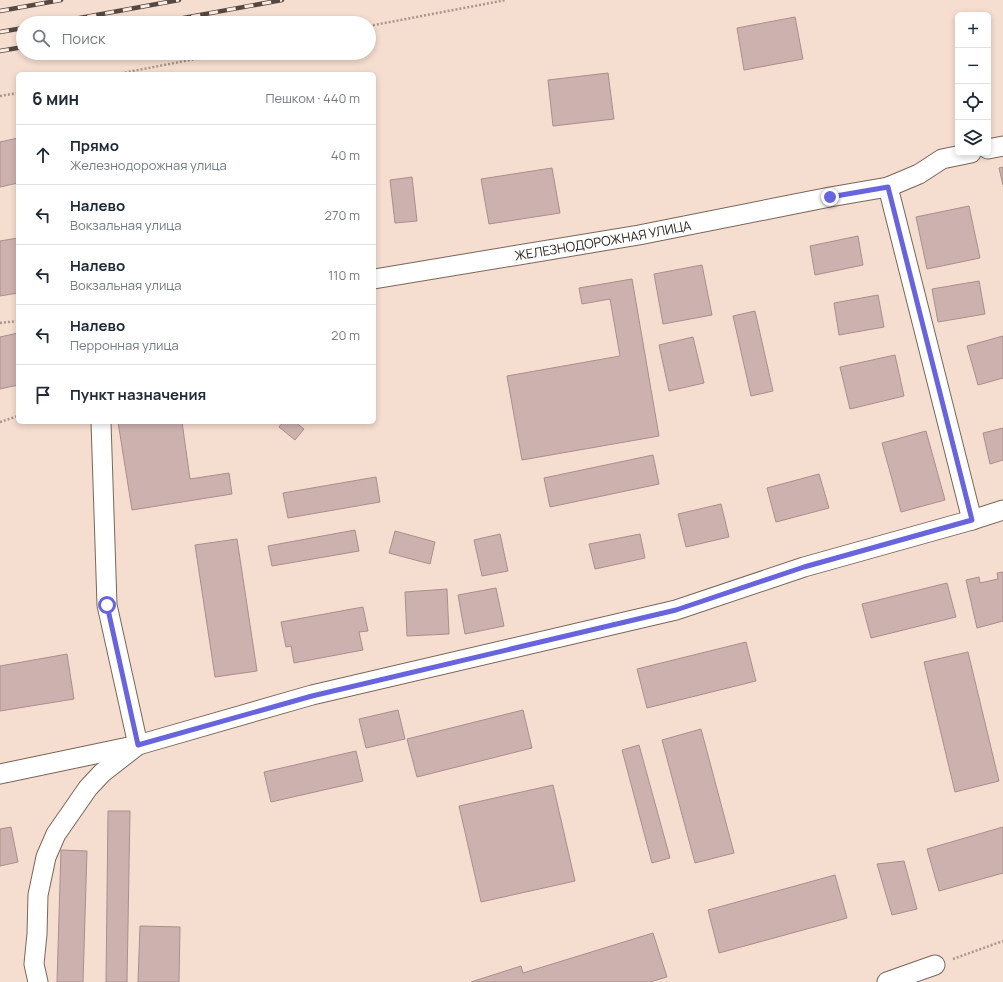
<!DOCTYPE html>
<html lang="ru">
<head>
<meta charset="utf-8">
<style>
	body { margin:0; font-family:Manrope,sans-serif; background:#f2f2f3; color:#1f2937 }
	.controls { position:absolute; right:12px; top:12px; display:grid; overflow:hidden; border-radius:6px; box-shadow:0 2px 6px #0003 }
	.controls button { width:36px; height:36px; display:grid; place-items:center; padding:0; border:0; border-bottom:1px solid #e0e1e3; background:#fff; color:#1f2937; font:20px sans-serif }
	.stop { position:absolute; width:12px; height:12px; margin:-9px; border:3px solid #6864de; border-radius:50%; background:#fff }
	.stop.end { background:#6864de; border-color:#fff; box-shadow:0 1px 4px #0008 }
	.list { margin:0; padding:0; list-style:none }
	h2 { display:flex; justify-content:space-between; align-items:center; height:52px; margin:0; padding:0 16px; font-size:17px }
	h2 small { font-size:13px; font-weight:400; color:#747a83 }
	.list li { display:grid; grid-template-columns:26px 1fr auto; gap:12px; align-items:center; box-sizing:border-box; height:60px; padding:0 16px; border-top:1px solid #e0e1e3 }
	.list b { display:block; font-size:15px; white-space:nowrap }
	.list p { margin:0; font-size:13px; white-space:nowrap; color:#747a83 }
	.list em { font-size:13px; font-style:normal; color:#747a83 }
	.icon { flex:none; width:22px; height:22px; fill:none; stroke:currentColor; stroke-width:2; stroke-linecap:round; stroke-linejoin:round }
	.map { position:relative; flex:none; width:1003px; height:982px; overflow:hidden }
	.search { position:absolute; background:#fff; box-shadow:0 2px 6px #0003; left:16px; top:16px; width:360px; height:44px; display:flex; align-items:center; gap:10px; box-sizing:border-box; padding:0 14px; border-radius:22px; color:#747a83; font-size:15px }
	.panel { position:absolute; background:#fff; box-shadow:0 2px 6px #0003; left:16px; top:72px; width:360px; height:352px; border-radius:6px }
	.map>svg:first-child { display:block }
	.building { fill:#cdb1ae; stroke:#a98f8c }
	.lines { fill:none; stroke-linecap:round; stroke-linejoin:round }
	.street-casing { stroke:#7b665a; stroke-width:21 }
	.path { stroke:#a8968c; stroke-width:2.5; stroke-dasharray:2 2; stroke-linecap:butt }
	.street { stroke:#fff; stroke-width:19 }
	.rail-casing { stroke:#544841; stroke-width:4.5 }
	.rail { stroke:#ffebe0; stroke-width:3; stroke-dasharray:9; stroke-linecap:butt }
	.route { stroke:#6864de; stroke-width:5 }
	.labels { text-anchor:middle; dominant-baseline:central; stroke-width:4; stroke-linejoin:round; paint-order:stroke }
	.street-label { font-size:13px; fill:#2e2520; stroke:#ffebe0 }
</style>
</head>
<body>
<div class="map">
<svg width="1003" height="982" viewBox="0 0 1003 982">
	<rect width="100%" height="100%" fill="#f5ddcf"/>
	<path class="building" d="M795,17l8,42 -59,11 -7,-42z
		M608,73l6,46 -61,7 -5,-46z
		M18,138v45l-18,4v-45z
		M1003,167v18l-4,-17z
		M552,168l8,45 -71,11 -8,-45z
		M412,177l5,44 -22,2 -5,-43z
		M969,206l11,52 -53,11 -11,-52z
		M858,236l5,29 -48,10 -5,-29z
		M18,238v55l-18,3v-55z
		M702,265l10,50 -49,9 -9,-50z
		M632,279l27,157 -137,24 -15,-84 113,-20 -10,-57 -28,5 -3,-16z
		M979,281l6,33 -47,8 -6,-33z
		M878,295l6,32 -45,8 -5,-32z
		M755,311l18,80 -22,5 -18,-80z
		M18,333v52l-18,4v-52z
		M1003,336v42l-25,7 -11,-39z
		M693,337l11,46 -35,8 -10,-46z
		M895,355l9,41 -54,13 -10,-42z
		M118,422h64l8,57 39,-6 3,21 -100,16z
		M283,422h12l9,7 -9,11 -16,-13z
		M1003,428v32l-13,4 -7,-31z
		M926,431l19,69 -44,12 -19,-69z
		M653,455l6,29 -109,23 -6,-29z
		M819,474l10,34 -53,14 -9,-34z
		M376,477l4,25 -92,16 -5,-25z
		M721,504l8,33 -43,10 -8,-33z
		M355,530l4,21 -87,15 -4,-20z
		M395,531l40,11 -5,22 -41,-11z
		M500,534l8,37 -26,5 -8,-36z
		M640,534l5,24 -50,11 -6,-25z
		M237,539l20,132 -42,6 -20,-132z
		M1003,572v49l-26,7 -11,-48 13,-3 1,6 18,-4 -1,-6z
		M947,583l9,34 -85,21 -9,-34z
		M496,588l8,38 -39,8 -7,-39z
		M447,589l2,45 -42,2 -2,-44z
		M363,607l5,24 -9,1 4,18 -69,13 -3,-17 -5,1 -5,-25z
		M746,642l10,39 -109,27 -10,-39z
		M968,652l31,129 -44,11 -31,-130z
		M67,654l7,45 -74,12v-45z
		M398,710l7,29 -39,9 -7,-29z
		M523,710l9,38 -115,29 -10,-38z
		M701,729l33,124 -39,10 -33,-123z
		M639,745l31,113 -18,5 -30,-113z
		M356,751l7,30 -92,21 -7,-30z
		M553,785l22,96 -94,21 -22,-96z
		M108,811h22l-3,171h-21z
		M11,827l7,35 -18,4v-37z
		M1003,827v46l-64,18 -12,-42z
		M61,850l26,1 -4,131h-26z
		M904,861l13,48 -25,6 -15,-51z
		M835,875l12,43 -128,35 -11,-43z
		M140,926l40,1 -1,55h-41z
		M653,933l14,44 -17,5h-179l50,-16 2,7z"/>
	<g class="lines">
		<g class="street-casing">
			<g id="street">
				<path d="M988,149l15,-3"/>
				<path d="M888,187l84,333"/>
				<path id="s1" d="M374,279l265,-44 191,-38 58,-10 31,-13 23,-15 29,-6"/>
				<path d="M0,774l138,-29 174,-50 364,-85 128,-43 168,-47 31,-10"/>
				<path d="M38,982l-4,-18 3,-30 1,-39 8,-38 10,-23 32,-46 14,-15 36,-28 -31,-140 -6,-183"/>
				<path d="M887,982l48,-17"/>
			</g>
		</g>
		<path class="path" d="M369,26l137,-26
			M117,74l110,-21
			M0,96l18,-3
			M0,323l18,-2
			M0,422l18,-6
			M953,959l50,-18"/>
		<use href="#street" class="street"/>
		<g class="rail-casing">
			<path id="rail" d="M0,11l61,-11
				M52,23l127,-23
				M156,23l126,-23
				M0,32l23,-4
				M0,51l23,-4"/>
		</g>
		<use href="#rail" class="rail"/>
	</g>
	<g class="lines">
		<path class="route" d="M107,605l31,140 174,-49 364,-86 128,-43 168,-47 -84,-333 -58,10"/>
	</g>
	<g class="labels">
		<g class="street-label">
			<text stroke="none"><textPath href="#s1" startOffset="232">ЖЕЛЕЗНОДОРОЖНАЯ УЛИЦА</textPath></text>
		</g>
	</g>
</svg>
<div class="controls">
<button>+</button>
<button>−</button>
<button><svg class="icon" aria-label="locate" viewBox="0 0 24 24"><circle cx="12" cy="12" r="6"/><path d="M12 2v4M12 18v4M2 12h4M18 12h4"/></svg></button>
<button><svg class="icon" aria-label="layers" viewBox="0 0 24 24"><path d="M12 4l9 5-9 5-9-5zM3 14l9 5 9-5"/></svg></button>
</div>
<div class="stop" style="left:107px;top:605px"></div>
<div class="stop end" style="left:830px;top:197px"></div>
<div class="search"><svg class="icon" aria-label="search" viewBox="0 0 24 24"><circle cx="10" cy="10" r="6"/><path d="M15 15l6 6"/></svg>Поиск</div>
<section class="panel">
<h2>6 мин<small>Пешком · 440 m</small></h2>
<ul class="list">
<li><svg class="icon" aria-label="ahead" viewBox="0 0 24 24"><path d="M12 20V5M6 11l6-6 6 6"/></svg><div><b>Прямо</b><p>Железнодорожная улица</p></div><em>40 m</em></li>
<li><svg class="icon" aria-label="left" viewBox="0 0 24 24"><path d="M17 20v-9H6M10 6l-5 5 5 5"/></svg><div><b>Налево</b><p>Вокзальная улица</p></div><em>270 m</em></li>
<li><svg class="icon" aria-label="left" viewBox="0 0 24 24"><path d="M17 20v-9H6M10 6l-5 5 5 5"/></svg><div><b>Налево</b><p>Вокзальная улица</p></div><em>110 m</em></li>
<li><svg class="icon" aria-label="left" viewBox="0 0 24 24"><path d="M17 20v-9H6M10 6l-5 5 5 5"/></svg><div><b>Налево</b><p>Перронная улица</p></div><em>20 m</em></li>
<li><svg class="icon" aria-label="arrive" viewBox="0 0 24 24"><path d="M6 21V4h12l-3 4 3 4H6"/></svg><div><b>Пункт назначения</b></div></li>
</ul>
</section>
</div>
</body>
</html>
